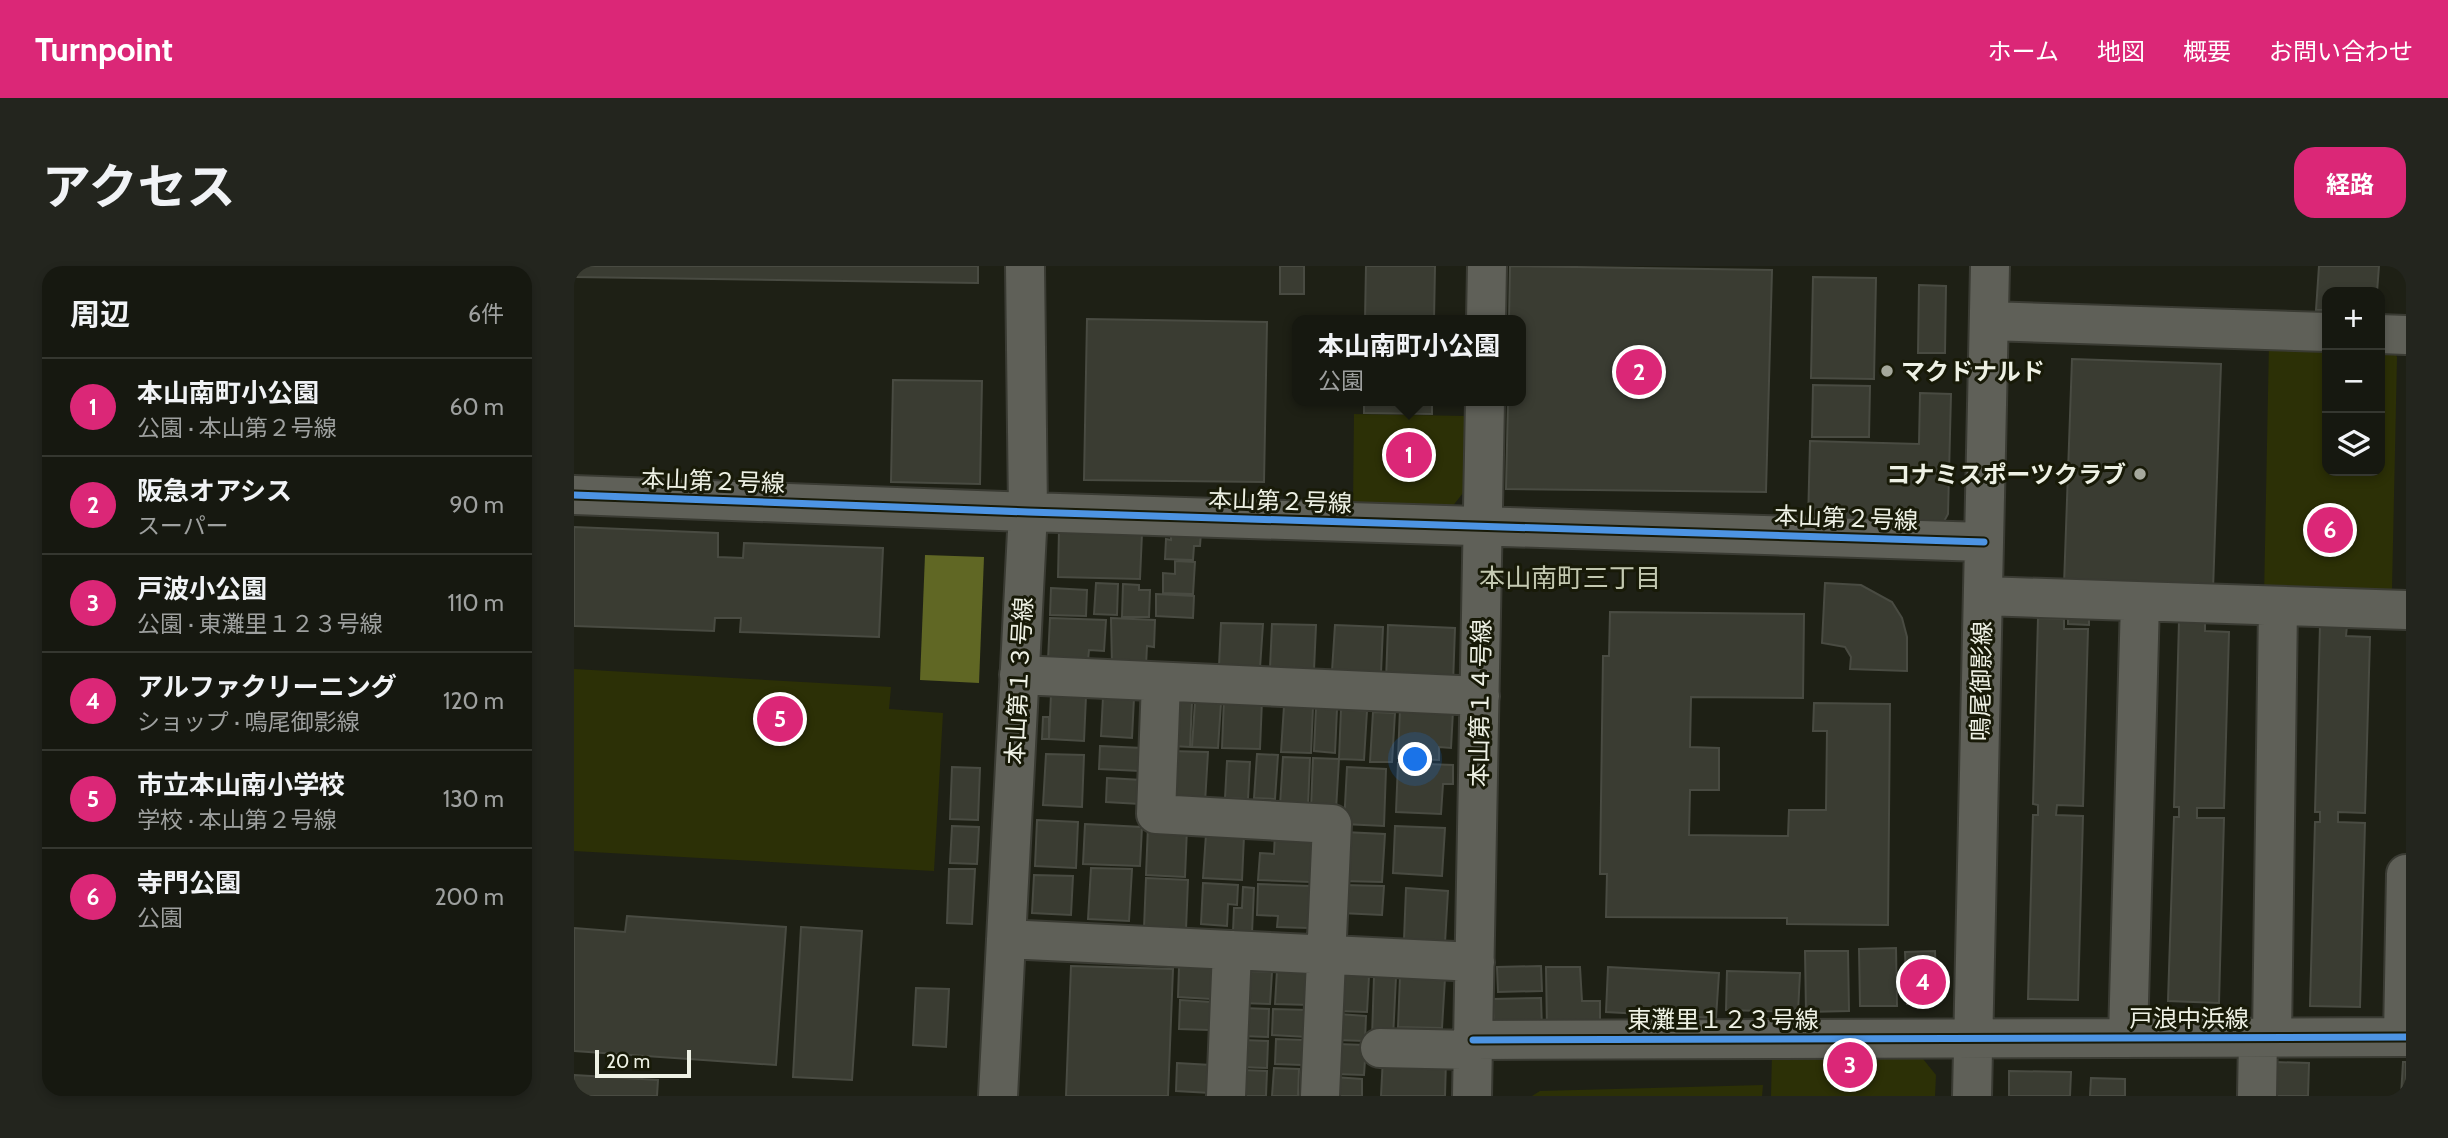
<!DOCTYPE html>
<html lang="ja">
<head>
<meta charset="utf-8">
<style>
	body { margin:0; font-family:Cabin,"Noto Sans JP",sans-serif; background:#23251e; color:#f1f3f6 }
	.controls { position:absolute; right:21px; top:21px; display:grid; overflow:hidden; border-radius:14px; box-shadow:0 4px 10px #0003 }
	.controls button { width:63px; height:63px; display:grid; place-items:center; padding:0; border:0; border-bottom:2px solid #353730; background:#161810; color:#f1f3f6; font:35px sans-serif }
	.scale { position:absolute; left:21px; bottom:18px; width:96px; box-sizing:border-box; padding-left:7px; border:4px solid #eef1e5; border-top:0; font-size:19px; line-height:24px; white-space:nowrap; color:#eef1e5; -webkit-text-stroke:5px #181a08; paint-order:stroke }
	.you { position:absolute; left:842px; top:494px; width:24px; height:24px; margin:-18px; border:5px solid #fff; border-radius:50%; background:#1a73e8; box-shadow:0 0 0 10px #1a73e833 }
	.badge { display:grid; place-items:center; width:46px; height:46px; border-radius:50%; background:#db2777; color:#fff; font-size:23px; font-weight:700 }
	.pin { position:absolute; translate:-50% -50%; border:4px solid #fff; box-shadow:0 2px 7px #0006 }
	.popup { position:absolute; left:718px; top:49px; width:234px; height:91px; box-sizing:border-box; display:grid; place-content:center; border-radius:14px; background:#161810; filter:drop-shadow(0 2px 5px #0005); font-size:23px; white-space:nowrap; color:#9ea09f }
	.popup b { font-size:26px; color:#f1f3f6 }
	.popup::after { content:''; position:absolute; left:50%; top:100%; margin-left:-14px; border:14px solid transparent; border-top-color:#161810 }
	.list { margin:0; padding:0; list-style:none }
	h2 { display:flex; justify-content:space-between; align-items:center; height:91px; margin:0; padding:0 28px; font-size:30px }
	h2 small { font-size:23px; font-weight:400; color:#9ea09f }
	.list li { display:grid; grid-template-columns:46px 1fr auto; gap:21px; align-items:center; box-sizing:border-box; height:98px; padding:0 28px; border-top:2px solid #353730 }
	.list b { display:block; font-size:26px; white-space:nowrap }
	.list p { margin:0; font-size:23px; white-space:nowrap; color:#9ea09f }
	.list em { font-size:23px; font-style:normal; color:#9ea09f }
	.icon { flex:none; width:38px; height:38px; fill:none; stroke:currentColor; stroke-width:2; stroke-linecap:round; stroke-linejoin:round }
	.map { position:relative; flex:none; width:1832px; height:830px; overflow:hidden; border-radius:21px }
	header { display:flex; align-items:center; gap:42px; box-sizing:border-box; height:98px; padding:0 35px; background:#db2777; color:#fff }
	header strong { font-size:33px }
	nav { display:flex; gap:38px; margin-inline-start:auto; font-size:24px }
	.intro { display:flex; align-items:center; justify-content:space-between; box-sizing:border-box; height:168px; padding:0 42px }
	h1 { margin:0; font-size:49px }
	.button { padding:18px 32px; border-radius:21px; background:#db2777; color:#fff; font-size:24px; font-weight:700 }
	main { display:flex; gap:42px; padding:0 42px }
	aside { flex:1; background:#161810; border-radius:21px; box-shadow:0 4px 10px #0003 }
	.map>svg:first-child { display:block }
	.green { fill:#2c3006 }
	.water { fill:#606724 }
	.building { fill:#3a3c32; stroke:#494b42; stroke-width:2 }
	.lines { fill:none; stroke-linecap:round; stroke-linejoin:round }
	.minor-casing { stroke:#3a3b33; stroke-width:42 }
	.minor { stroke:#5f6058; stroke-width:38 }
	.cycleway-casing { stroke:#181a08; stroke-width:11 }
	.cycleway { stroke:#4d94e3; stroke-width:7 }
	.poi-dot { fill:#a5a89c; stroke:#181a08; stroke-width:2.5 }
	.labels { text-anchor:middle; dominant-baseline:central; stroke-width:6; stroke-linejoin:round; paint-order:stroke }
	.poi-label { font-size:24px; font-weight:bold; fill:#eef1e5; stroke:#181a08; text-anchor:start }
	.street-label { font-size:24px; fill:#eef1e5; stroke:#181a08 }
	.neighbourhood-label { font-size:26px; fill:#c4c9b1; stroke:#181a08 }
</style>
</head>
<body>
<header>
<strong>Turnpoint</strong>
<nav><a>ホーム</a><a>地図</a><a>概要</a><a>お問い合わせ</a></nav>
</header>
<div class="intro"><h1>アクセス</h1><a class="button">経路</a></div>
<main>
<aside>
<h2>周辺<small>6件</small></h2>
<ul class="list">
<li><span class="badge">1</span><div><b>本山南町小公園</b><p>公園 · 本山第２号線</p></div><em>60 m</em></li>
<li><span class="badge">2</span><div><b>阪急オアシス</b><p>スーパー</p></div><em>90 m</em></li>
<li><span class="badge">3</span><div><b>戸波小公園</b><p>公園 · 東灘里１２３号線</p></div><em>110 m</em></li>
<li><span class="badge">4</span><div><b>アルファクリーニング</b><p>ショップ · 鳴尾御影線</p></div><em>120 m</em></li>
<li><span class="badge">5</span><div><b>市立本山南小学校</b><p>学校 · 本山第２号線</p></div><em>130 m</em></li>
<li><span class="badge">6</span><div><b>寺門公園</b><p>公園</p></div><em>200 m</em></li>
</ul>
</aside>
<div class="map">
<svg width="1832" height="830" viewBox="0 0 1832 830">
	<rect width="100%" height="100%" fill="#1e2015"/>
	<path class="green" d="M1695,76l58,1v128h53v-127l10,1 7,12 -5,232 -15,13 -113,-4z
		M780,148l111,2 -2,77 -15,19 -95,-5z
		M0,403l317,18 -2,22 54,4 -9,158 -360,-20z
		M1198,787l147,1 17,21 -1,21h-164z
		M1189,819l-1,11h-230l8,-5z"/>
	<path class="water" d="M351,289l59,2 -5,126 -59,-3z"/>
	<path class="building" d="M0,0h404v17l-404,-6z
		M706,0h24v28h-24z
		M792,0h69l-1,54h-69z
		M936,0l262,4 -6,222 -260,-3 2,-88h13v-81h-12z
		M1745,0h60l-2,26h-50v18h-11z
		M1239,11l63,1 -2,101 -63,-1z
		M1345,19l27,1 -1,67h-27z
		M513,53l180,3 -3,160 -180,-2z
		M1498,93l149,5 -8,226 -149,-5z
		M319,114l89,1 -2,103 -89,-2z
		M1239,119l57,1 -1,51h-57z
		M1346,127l31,1 -3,120 -7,13 -133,-4 2,-82 109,3z
		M790,135h68v13l-68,-1z
		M0,261l144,6v24l25,1 1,-15 139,5 -4,89 -139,-5 1,-14h-26l-1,13 -140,-5z
		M485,264l83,3 -2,46 -82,-2z
		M597,265l30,1 -1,14h-6l-1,14 -28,-1 1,-20 5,1z
		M601,295l20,1 -2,32 -30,-1v-20l12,1z
		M522,317l22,1 -1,31 -23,-1z
		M1251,317l36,2 31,17 10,16 5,19v34l-57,-2 1,-12 -6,-10 -23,-4z
		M549,318l16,1v5h11l-1,27h-27z
		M477,322l36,2 -1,26 -36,-1z
		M582,328l38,2 -1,22 -37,-2z
		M1494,345h21v14l-21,-1z
		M1036,346l194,2 -1,84 -112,-1 -1,50 29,1v42h-29l-1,45 99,1 1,-26h37l1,-79h-14l1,-28 76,1 -2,221 -101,-1v-6l-181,-1 1,-43h-7l3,-218h6z
		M476,352l56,2 -2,31 -15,-1 -1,11 -40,-1z
		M537,352l44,2 -1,27 -7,-1 -1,20 -34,-1z
		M1464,352l26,1v10h24l-5,177 -26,-1 -1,10 27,1 -5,184 -50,-1 5,-184h5v-10l-5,-1z
		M1605,355h26v10l24,1 -5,176h-27v10h27l-5,185 -51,-2 6,-184h5v-10h-5z
		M647,357l42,1 -3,44 -41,-2z
		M698,358l44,1 -2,45 -44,-2z
		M761,359l48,2 -2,46 -49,-2z
		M814,359l67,3 -2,56 -67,-3z
		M1746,359l27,1 -1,10 24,1 -5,176 -27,-1v10l27,1 -5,184 -50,-1 5,-184h5v-10h-5z
		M477,428l35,2 -2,45 -35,-2z
		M529,431l31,1 -2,40 -31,-2z
		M650,432l38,2 -2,49 -38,-1z
		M600,435l18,1 -2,45 -18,-1z
		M621,436l26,1 -3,45 -26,-1z
		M710,440l29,1 -2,46 -30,-1z
		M742,442l21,1 -2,44 -21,-2z
		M826,442l53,3 -2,37 -12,-1v13l-41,-2z
		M767,443l26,2 -3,49 -25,-1z
		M799,446l22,1 -3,49h-22z
		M469,451h6v22h-7z
		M526,480l42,2 -2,23 -41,-2z
		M597,485l37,1 -3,51 -36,-1z
		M472,488l38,1 -2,52 -39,-2z
		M683,488l21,1 -3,44 -21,-1z
		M709,491l27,1 -2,48 -28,-1z
		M739,492l26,1 -3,51 -25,-1z
		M653,495l23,1 -2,37 -23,-1z
		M824,497l55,2v19h-10l-2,30 -45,-2z
		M378,501l28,1 -2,52 -28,-1z
		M773,501l39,2 -2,57 -40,-2z
		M533,512l35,2 -2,24 -34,-2z
		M463,554l41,2 -2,46 -41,-2z
		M511,558l57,3 -2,39 -57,-2z
		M378,560l27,1 -2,37 -27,-1z
		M574,560l39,2 -2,49 -39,-2z
		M821,560l50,2 -3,48 -49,-3z
		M701,566l37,2 -2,48 -52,-2 2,-27 14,1z
		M770,566l41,2 -3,48 -40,-1z
		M632,568l38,2 -2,44 -39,-2z
		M517,602l41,1 -3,52 -41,-2z
		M375,603h26l-3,55 -25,-1z
		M460,609l39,1 -2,39 -39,-2z
		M572,612l42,2 -2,50 -42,-2z
		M629,617l35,2 -1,20 -9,-1 -1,22 -26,-2z
		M684,618l52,2 -2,42 -31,-1 1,-11 -21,-1z
		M769,619l41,1 -2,29 -41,-2z
		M669,621l11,1 -2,45 -19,-1 1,-24h8z
		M832,622l42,3 -3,52 -41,-3z
		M53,650l159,11 -10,138 -202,-14v-123l51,4z
		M227,661l61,4 -10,149 -59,-3z
		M1322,682l1,58h-37l-1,-57z
		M1231,685h43l1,60 -43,1z
		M1361,685l2,52 -30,1 -2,-52z
		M497,700l102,3 -5,127h-102z
		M967,700l1,25 -44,1 -1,-25z
		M605,701l33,1 -1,31 -33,-2z
		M972,701h34l2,34h18v27l-53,1z
		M1034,701l111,6 -3,45 -110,-6z
		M703,704l34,1 -1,34 -35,-1z
		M669,705l29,1 -2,32 -29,-1z
		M1153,705l73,2 -2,39 -72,-2z
		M765,709l30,1 -2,36 -29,-1z
		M800,710l22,1 -3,61 -21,-1z
		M826,710l45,2 -3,50 -44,-1z
		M342,722l33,1 -3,58 -33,-2z
		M967,732l1,30 -48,1 -1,-30z
		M606,734l31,2 -2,28 -30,-1z
		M669,742l26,1 -1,28 -26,-1z
		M699,743l35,1 -1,27 -35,-2z
		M764,748l28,2 -1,25 -28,-1z
		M702,773l27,1 -1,25 -27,-1z
		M668,774l26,1 -1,27 -26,-1z
		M762,778l30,1 -2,30 -29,-1z
		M809,791l63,3 -1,36h-64z
		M1701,796l34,1 -1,33h-34z
		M1829,796h3v34h-5z
		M603,797l34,2 -1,28 -34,-2z
		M700,802l25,1 -1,27h-26z
		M667,804l26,1 -1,25h-26z
		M1435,805l62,1 -1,24h-61z
		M0,809l84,5 -1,16h-83z
		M760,811l28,2v17h-29z
		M1517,812l34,1v17h-35z"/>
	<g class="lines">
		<g class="minor-casing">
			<path id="minor" d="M912,54l1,-54
				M1415,55l338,11
				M1806,68l26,1
				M0,229l454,17 956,30
				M1409,330l423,14
				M445,409l461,21
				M587,416l-5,132 176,10 -12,272
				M432,673l469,23
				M1554,771l12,-435
				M1698,771l6,-431
				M1829,771l3,-163
				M899,774l933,-3
				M806,782l93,2
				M424,830l30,-584 -3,-246
				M652,830l6,-146
				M898,830l13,-695
				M1398,830l18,-830
				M1683,830l1,-59"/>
		</g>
		<use href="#minor" class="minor"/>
		<g class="cycleway-casing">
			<path id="cycleway" d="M0,229l454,17 956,30
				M899,774l933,-3"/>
		</g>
		<use href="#cycleway" class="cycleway"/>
	</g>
	<g class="poi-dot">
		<circle cx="1313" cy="105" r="7"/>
		<circle cx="1566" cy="208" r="7"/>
	</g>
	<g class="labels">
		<g class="poi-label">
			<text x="1327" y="105">マクドナルド</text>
			<text x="1552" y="208" text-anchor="end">コナミスポーツクラブ</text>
		</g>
		<g class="street-label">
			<text transform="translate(139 215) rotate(2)">本山第２号線</text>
			<text transform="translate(706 235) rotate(2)">本山第２号線</text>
			<text transform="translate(1272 252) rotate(2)">本山第２号線</text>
			<text transform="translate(445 415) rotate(-87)">本山第１３号線</text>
			<text transform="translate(1407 415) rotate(-89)">鳴尾御影線</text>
			<text transform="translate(906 437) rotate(-89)">本山第１４号線</text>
			<text x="1615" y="752">戸浪中浜線</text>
			<text x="1149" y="753">東灘里１２３号線</text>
		</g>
		<g class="neighbourhood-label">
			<text x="996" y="312">本山南町三丁目</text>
		</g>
	</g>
</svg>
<div class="controls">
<button>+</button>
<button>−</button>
<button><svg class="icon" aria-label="layers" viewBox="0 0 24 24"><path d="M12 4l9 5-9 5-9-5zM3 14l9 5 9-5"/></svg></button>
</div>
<div class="scale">20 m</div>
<div class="you"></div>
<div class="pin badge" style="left:835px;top:189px">1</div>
<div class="popup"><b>本山南町小公園</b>公園</div>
<div class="pin badge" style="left:1065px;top:106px">2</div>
<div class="pin badge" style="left:1276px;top:799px">3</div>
<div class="pin badge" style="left:1349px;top:716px">4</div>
<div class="pin badge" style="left:206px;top:453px">5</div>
<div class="pin badge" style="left:1756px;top:264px">6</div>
</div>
</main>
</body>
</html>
